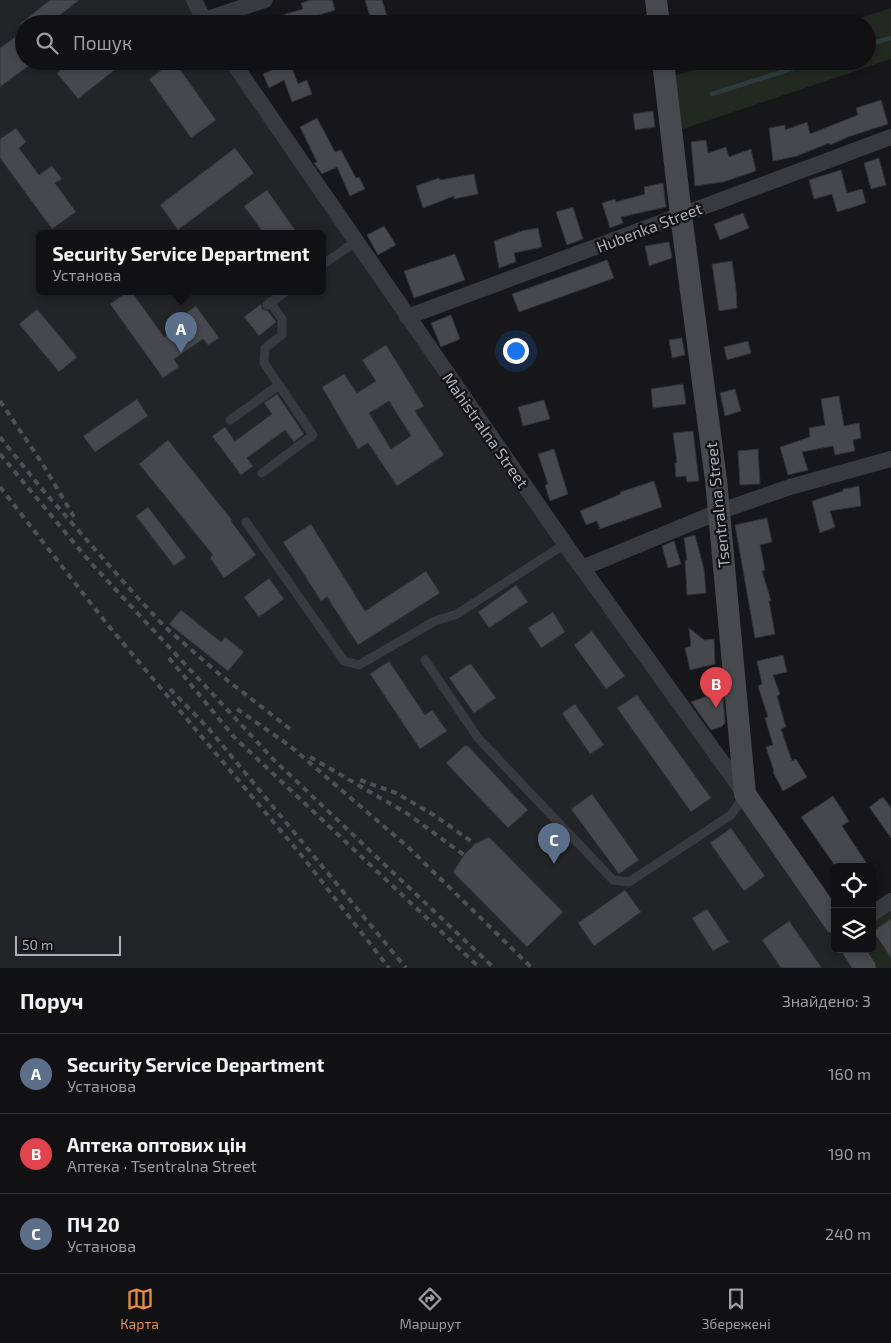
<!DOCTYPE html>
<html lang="uk">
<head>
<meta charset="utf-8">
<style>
	body { margin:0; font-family:"Exo 2",sans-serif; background:#1e1f21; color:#f1f3f6 }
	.controls { position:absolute; right:15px; bottom:15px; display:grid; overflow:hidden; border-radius:8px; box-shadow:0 2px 8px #0003 }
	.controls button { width:45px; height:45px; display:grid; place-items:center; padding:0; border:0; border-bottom:1px solid #303133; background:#111113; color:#f1f3f6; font:25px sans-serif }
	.scale { position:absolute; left:15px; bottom:12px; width:106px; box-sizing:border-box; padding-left:5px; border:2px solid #aab1b8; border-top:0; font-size:14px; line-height:18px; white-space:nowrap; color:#aab1b8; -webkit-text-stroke:4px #121214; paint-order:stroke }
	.you { position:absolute; left:515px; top:350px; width:18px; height:18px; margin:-12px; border:4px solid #fff; border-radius:50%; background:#1a73e8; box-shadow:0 0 0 8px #1a73e833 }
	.badge { display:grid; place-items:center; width:32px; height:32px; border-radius:50%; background:#e68e42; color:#fff; font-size:16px; font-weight:700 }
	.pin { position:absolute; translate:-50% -41px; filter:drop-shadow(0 1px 2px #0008) }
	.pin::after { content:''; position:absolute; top:26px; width:18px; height:15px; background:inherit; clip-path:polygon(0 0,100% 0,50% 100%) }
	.popup { position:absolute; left:36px; top:230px; width:290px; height:65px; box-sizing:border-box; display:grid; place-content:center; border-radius:8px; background:#111113; filter:drop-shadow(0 1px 4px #0005); font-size:16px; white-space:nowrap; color:#9c9da0 }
	.popup b { font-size:19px; color:#f1f3f6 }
	.popup::after { content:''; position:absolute; left:50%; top:100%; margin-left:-10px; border:10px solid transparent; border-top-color:#111113 }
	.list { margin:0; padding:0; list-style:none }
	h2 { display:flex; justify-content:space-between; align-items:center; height:65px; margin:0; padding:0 20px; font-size:21px }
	h2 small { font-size:16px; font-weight:400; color:#9c9da0 }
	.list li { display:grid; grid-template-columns:32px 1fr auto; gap:15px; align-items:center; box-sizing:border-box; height:80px; padding:0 20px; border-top:1px solid #303133 }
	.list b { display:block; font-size:19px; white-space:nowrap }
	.list p { margin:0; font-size:16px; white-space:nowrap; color:#9c9da0 }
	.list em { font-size:16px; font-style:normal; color:#9c9da0 }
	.icon { flex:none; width:28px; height:28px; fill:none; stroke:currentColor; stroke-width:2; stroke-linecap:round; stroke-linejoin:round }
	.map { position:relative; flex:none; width:891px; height:968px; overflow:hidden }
	.search { position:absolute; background:#111113; box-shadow:0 2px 8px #0003; left:15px; right:15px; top:15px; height:55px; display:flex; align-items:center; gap:12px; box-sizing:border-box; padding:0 18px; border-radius:28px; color:#9c9da0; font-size:19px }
	.sheet { height:305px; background:#111113 }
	nav { display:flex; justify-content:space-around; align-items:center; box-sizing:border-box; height:70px; border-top:1px solid #303133; background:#111113; font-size:14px; color:#9c9da0 }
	nav a { display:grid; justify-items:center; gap:2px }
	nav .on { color:#e68e42 }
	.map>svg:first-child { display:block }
	.built { fill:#232426; fill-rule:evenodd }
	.green { fill:#222921 }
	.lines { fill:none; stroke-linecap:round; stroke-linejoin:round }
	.stream { stroke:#303b3e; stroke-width:4.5 }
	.building { fill:#46484c; stroke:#313235; fill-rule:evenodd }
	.service { stroke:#383a3e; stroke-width:9 }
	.minor { stroke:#383a3e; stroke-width:16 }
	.secondary { stroke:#464a4d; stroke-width:22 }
	.rail { stroke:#4d5154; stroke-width:4; stroke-dasharray:6 5; stroke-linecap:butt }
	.labels { text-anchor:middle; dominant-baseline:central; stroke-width:4.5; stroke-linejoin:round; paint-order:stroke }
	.street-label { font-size:16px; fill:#aab1b8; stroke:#121214 }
</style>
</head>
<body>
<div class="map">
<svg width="891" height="968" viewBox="0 0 891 968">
	<rect width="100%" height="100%" fill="#171719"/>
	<path class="built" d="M0,0h194l12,24h-182v37h208l603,872v16h11l13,19h-859zM40,234h282v58h-282z"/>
	<path class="green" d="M891,8v51l-214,72 -6,-54 51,-16h145v-37h-25z
		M891,901v67h-19l-13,-19h13v-35z"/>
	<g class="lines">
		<path class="stream" d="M867,45l24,-7
			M712,94l104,-33"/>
	</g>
	<path class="building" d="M50,0h29l-30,24h-29z
		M311,0h21l3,10 -44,14h-28l-1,-3 41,-12 -2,-6z
		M365,0h17l6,19 -16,4z
		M24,31v30h11l-35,26v-39z
		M72,61h54l-48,38 -21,-26z
		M174,61l42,59 -25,18 -42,-59z
		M290,62l8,22 9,-4 5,14 -20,8 -8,-22 -15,8 -6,-14z
		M881,100l7,24 -40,13 -18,8 -1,-2 -32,13 -24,5 -4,-33 16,-3v5l22,-8 3,12 48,-19 -2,-7z
		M653,111l2,16 -20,3 -2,-16z
		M317,118l18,34 6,-2 15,28 3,-1 6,12 -15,7 -13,-29 -15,7 -8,-11 3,-1 -17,-35z
		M16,128l10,14 -7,6 20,27 13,-9 10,13 -7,4 21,29 -24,17 -52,-71v-19z
		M706,140l2,13 18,-6 3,10 22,-8 5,22 -33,11 -28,4 -4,-44z
		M235,148l19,25 -76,57 -18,-25z
		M879,158l7,27 -15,4 -7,-26z
		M841,170l6,23 15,-4 4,14 -29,9 -5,-18 -18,5 -5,-19z
		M474,174l4,20 -24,5v-3l-31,12 -7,-22 23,-8 1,2z
		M663,183l3,24 -45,10 2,6 -13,5 -8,-25 13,-4 1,3 29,-8 -1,-7z
		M267,190l31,44h-34l-20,-28z
		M573,207l10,32 -16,6 -11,-33z
		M743,213l6,15 -29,12 -6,-16z
		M384,226l12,19 -18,10 -11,-20z
		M538,228l4,19 -28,6 2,9 -17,6 -5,-27 28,-10z
		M669,242l3,16 -23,8 -4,-20z
		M455,254l10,26 -51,18 -10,-27z
		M607,260l7,18 -95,34 -7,-18z
		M732,261l4,28 1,19 -18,3 -7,-47z
		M127,292h5l32,45 23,-16 -4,-6 13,-9 23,32 -11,7 -5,-6 -29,20 5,8 -16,11 -53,-74z
		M261,304l1,5 6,2 8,11 -17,14 -15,-19z
		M37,309l40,48 -18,15 -40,-48z
		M451,315l9,24 -19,8 -10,-24z
		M682,338l3,17 -13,3 -3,-18z
		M748,341l3,12 -24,7 -3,-13z
		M386,345l38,61 -9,5 29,44 -47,31 -29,-43 -10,6 -36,-62 22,-13 13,19 19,-12 -14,-21zM389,401l22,35 -20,13 -22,-36z
		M683,384l3,20 -33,4 -2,-19z
		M735,389l6,22 -16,5 -5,-23z
		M277,394l27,40 -10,8 -9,-12 -38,28 6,8 -12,9 -29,-39 13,-9 10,14 37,-27 -8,-11z
		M839,396l5,30 15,-3 2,15 -8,2 2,11 -20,4 -2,-9 -31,6 6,18 -20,5 -8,-28 30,-10 -1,-9 16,-3 -4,-26z
		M137,399l11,17 -53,36 -12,-16z
		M544,400l6,19 -27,7 -5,-19z
		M693,431l6,50 -12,1 -1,-6 -10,1 -1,-14h2l-4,-30z
		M168,440l64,80 -1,1 25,34 -32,23 -14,-20 3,-3 -74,-91z
		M554,449l14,45 -18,7 -5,-16 3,-1 -10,-30z
		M758,449l2,35 -20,1 -2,-34z
		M654,481l8,26 -62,22 -3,-8 -11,4 -6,-14 41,-17 -1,-2z
		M859,486l2,20 -31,5 5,16 -15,6 -8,-32 31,-10v-2z
		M148,507l38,50 -12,9 -38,-50z
		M767,518l5,24 -12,3 5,25 -3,1 9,30h-2l6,33 -20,4 -20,-113z
		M311,524l54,87 61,-40 14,22 -82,52 -31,-48 -6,4 -38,-59z
		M695,535l9,34 2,24 -19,2 -2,-34 2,-1 -3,-22z
		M674,541l7,23 -13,4 -6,-22z
		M269,578l15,21 -25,18 -15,-20z
		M516,585l12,17 -39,26 -11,-16z
		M181,610l40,32 4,-5 19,15 -16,19 -59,-47z
		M553,612l12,20 -24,16 -13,-20z
		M689,628l15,12 10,-1 1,25 -25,6 -5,-22 6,-2z
		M592,631l33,45 -19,13 -32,-44z
		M783,655l4,17 -14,3 7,19 -3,2 9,31 -5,2 11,32 4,-2 11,18 -24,14 -10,-19 1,-1 -8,-24 7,-2 -8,-27 3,-1 -10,-31 4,-2 -5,-23z
		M389,661l36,54 7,-5 15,21 -27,18 -50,-75z
		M471,664l25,34 -22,15 -25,-35 17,-12z
		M718,692l1,5h4l2,26 -4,4 -10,3 -20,-28z
		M637,695l74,103 -20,14 -74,-104z
		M575,704l29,41 -14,9 -28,-41z
		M464,746h4l60,64 -20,18 -62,-65z
		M592,794l47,66 -20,14 -48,-65z
		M833,796l16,25 -7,5 27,41h-33l-35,-50z
		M883,797l8,11v30l-22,-31z
		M731,828l34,48 -21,15 -34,-48z
		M489,837l74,75 -36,35 -74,-75 11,-17 11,-11z
		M625,890l16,22 -47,34 -16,-23z
		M707,909l22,33 -16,9 -21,-33z
		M891,919v39l-18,-27z
		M789,921l33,47h-41l-19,-28z"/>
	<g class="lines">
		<path class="service" d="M322,265l33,-23
			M267,305l18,-13
			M230,420l49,-35
			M262,473l51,-38 -49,-72 1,-15 17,-13v-16l-12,-17
			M246,522l98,139 15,4 76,-44 22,-7 108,-70
			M425,660l53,78 135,142 16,2 102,-67 14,-20"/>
		<path class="minor" d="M194,0l12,24
			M204,20l61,-20
			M232,61l333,483 180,250
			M407,317l484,-180
			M582,568l136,-56 72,-25 101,-28
			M872,914l19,-13"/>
		<path class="secondary" d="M656,0l3,24
			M663,61l18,154 35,265 29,314 90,129
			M853,949l12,19"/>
		<path class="rail" d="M0,401l42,62 32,54
			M0,437l41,51 96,109 28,30 53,46 72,56
			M0,454l90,108 183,197 221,209
			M0,487l107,137 195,232 87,112
			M169,658l65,79 246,231
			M170,689l39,40 197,239
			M237,709l53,37 118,101 124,121
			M310,757l98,57 56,41
			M360,780l36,13 38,22 41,29"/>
	</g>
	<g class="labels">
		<g class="street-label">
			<text transform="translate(649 227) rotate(-21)">Hubenka Street</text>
			<text transform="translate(486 430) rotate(55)">Mahistralna Street</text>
			<text transform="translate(717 505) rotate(-96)">Tsentralna Street</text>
		</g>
	</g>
</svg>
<div class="controls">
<button><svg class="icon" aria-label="locate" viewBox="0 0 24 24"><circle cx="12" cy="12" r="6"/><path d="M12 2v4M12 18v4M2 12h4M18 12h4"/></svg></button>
<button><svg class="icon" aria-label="layers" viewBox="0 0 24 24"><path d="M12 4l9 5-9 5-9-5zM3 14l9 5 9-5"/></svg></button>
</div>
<div class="scale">50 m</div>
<div class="you"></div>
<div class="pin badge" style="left:181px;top:353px;background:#5c6f8a">A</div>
<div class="popup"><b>Security Service Department</b>Установа</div>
<div class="pin badge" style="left:716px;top:708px;background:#e0444e">B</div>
<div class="pin badge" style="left:554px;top:864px;background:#5c6f8a">C</div>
<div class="search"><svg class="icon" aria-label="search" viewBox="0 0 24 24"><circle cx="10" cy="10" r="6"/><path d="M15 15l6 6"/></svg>Пошук</div>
</div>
<section class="sheet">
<h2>Поруч<small>Знайдено: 3</small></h2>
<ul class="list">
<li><span class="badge" style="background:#5c6f8a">A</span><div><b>Security Service Department</b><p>Установа</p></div><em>160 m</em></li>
<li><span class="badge" style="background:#e0444e">B</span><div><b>Аптека оптових цін</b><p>Аптека · Tsentralna Street</p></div><em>190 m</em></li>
<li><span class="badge" style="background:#5c6f8a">C</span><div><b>ПЧ 20</b><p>Установа</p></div><em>240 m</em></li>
</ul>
</section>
<nav>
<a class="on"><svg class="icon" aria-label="map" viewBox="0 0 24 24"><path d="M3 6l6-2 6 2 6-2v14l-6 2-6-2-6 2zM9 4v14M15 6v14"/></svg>Карта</a>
<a><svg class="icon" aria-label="directions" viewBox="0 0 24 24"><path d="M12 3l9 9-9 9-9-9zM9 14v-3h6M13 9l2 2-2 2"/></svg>Маршрут</a>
<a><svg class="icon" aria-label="saved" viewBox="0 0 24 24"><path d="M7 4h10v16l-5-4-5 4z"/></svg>Збережені</a>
</nav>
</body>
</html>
